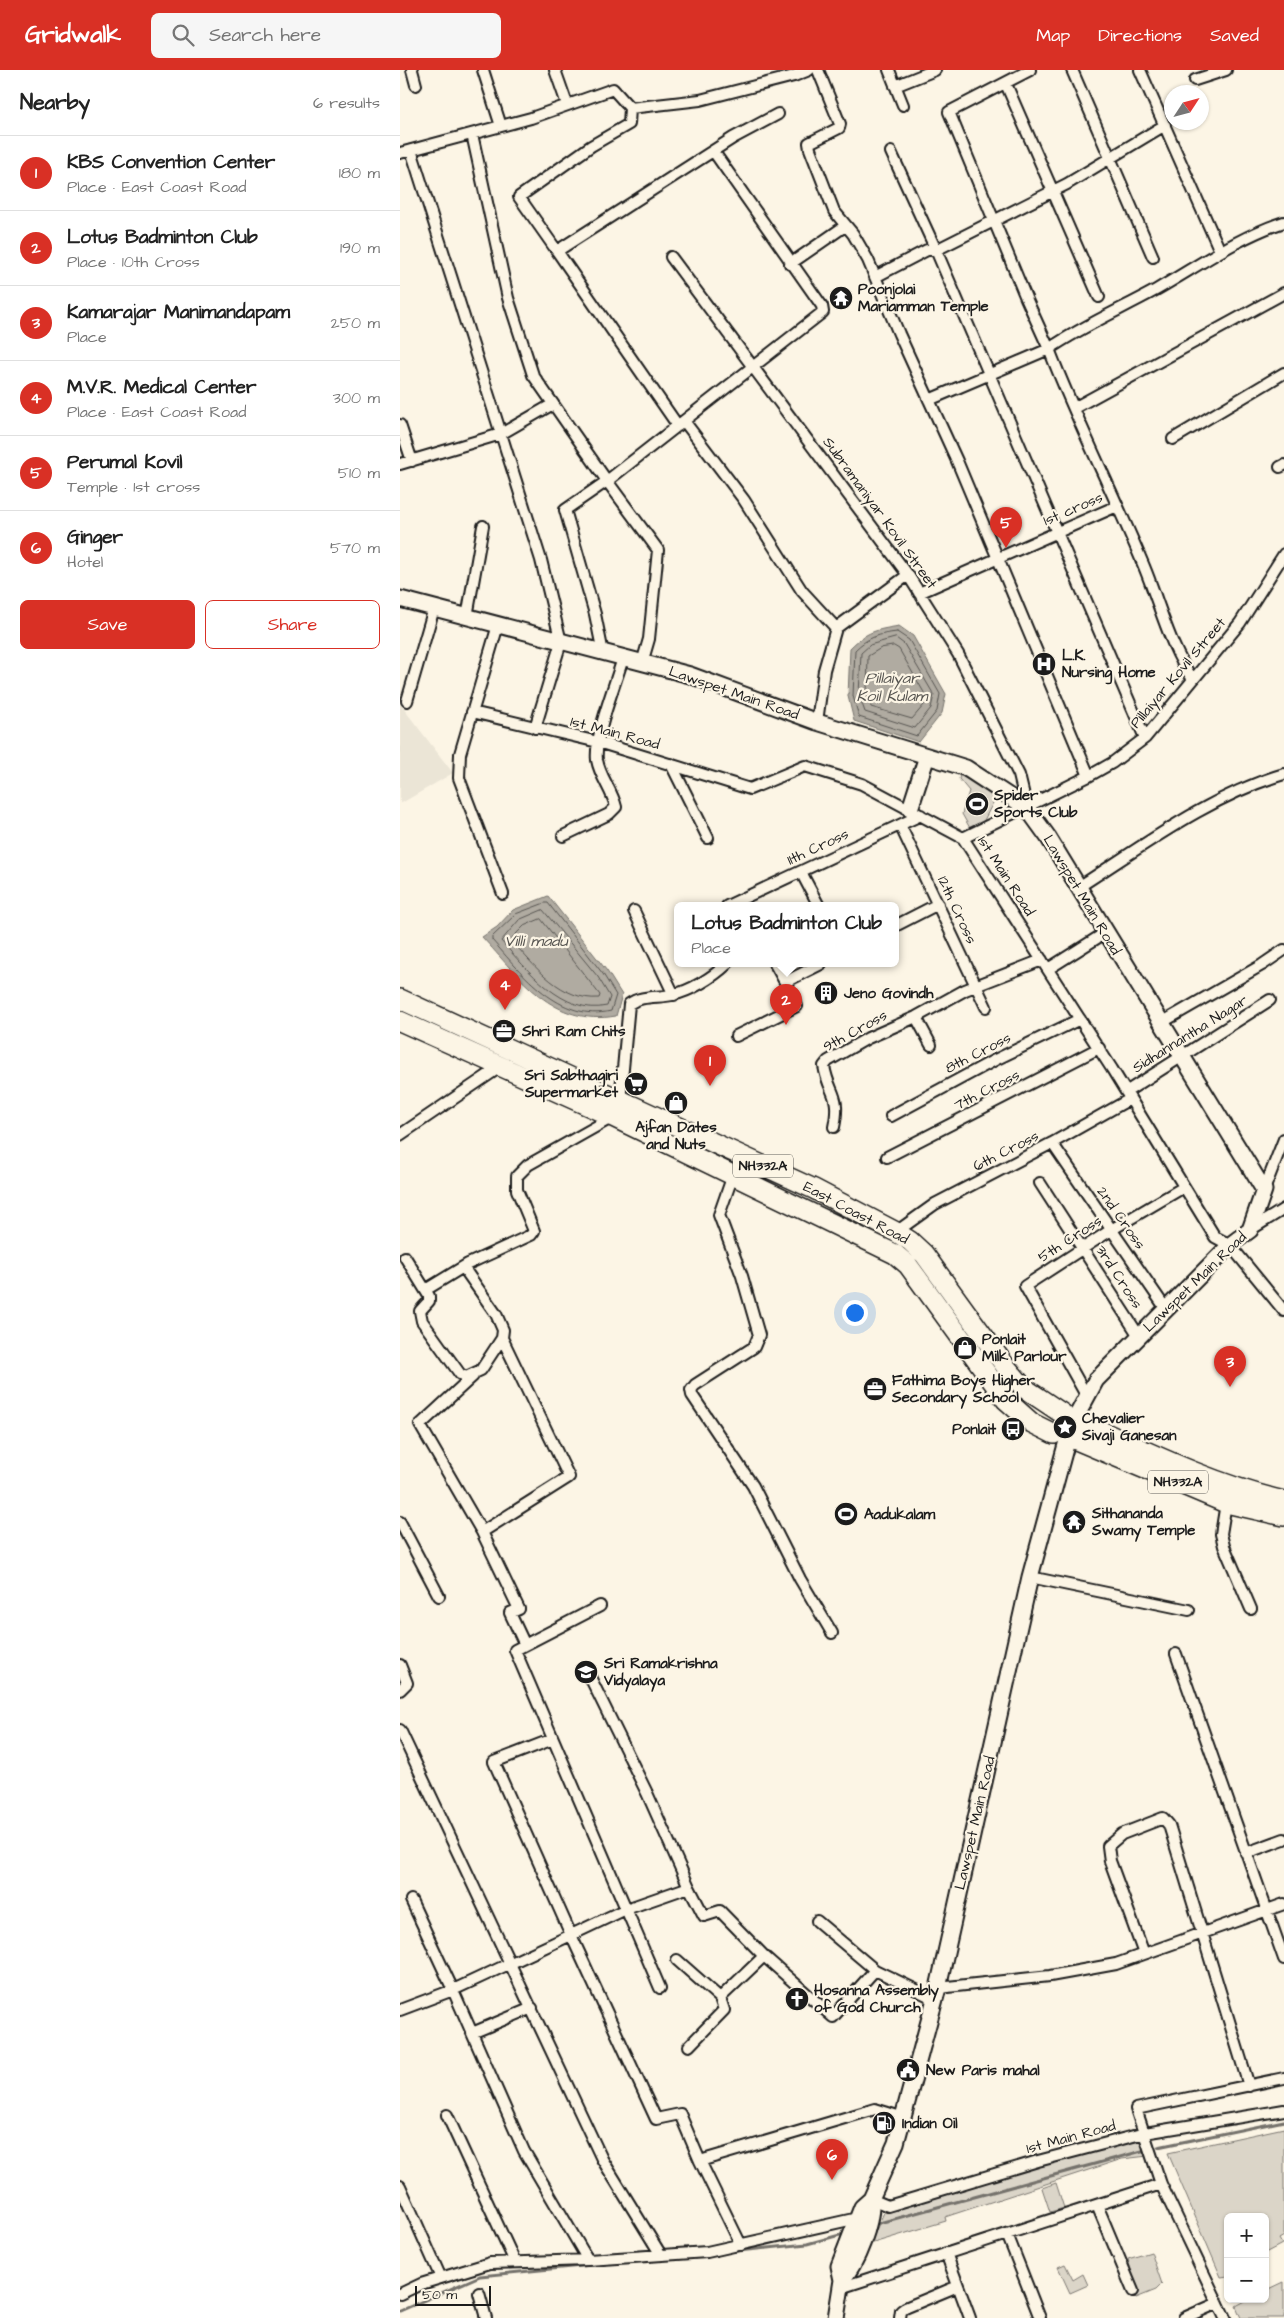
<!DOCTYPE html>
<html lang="en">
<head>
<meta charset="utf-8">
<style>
	body { margin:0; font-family:"Architects Daughter",sans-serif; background:#f6f6f6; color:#222 }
	.controls { position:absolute; right:15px; bottom:15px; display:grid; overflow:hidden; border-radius:8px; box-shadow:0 1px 4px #0004 }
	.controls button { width:45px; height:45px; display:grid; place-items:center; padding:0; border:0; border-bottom:1px solid #e0e0e0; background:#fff; color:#222; font:25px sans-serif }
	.compass { position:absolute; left:764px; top:15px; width:45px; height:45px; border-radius:50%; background:#fff; box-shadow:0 1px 4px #0004; rotate:54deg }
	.scale { position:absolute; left:15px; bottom:12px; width:76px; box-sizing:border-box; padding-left:5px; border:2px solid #1c1c1c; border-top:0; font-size:14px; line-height:18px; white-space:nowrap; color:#1c1c1c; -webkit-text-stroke:4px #fcf5e5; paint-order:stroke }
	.you { position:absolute; left:454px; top:1242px; width:18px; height:18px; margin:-12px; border:4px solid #fff; border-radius:50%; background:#1a73e8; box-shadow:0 0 0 8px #1a73e833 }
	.badge { display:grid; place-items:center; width:32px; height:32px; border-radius:50%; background:#d93025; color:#fff; font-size:16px; font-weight:700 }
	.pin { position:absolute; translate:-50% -41px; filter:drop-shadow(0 1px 2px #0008) }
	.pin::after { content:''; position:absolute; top:26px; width:18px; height:15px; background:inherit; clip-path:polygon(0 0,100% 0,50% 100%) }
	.popup { position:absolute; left:274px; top:832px; width:225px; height:65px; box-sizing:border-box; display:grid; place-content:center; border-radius:8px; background:#fff; filter:drop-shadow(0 1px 4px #0005); font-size:16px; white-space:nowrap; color:#767676 }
	.popup b { font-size:19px; color:#222 }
	.popup::after { content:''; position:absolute; left:50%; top:100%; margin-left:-10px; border:10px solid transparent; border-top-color:#fff }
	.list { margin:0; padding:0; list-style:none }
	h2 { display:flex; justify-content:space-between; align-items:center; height:65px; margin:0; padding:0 20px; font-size:21px }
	h2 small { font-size:16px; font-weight:400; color:#767676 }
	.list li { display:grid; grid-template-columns:32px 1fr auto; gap:15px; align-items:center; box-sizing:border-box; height:75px; padding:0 20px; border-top:1px solid #e0e0e0 }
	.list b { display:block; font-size:19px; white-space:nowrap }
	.list p { margin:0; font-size:16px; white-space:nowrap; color:#767676 }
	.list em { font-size:16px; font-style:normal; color:#767676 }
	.actions { display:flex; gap:10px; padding:15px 20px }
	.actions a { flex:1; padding:11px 0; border:1px solid #d93025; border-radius:8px; text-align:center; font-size:18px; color:#d93025 }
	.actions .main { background:#d93025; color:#fff }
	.icon { flex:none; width:28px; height:28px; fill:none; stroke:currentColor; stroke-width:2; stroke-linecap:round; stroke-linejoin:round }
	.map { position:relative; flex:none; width:884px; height:2248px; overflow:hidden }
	header { display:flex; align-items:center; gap:30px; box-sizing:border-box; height:70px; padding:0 25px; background:#d93025; color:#fff }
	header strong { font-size:24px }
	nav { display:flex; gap:28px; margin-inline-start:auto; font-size:18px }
	.search { width:350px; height:45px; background:#f6f6f6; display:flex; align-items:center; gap:12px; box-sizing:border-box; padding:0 18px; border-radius:8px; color:#767676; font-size:19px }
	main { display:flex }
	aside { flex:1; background:#fff }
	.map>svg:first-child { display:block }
	.built { fill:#ebe5d6 }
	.green { fill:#dbd5c8; stroke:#7c7872 }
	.water { fill:#b0aba1; stroke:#75726c }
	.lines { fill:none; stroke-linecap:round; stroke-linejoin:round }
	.shore { stroke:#575551; stroke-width:1 }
	.stream { stroke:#75726c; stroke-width:3 }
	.street-casing { stroke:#1c1c1c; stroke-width:14 }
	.secondary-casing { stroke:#1c1c1c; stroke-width:19 }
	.highway-casing { stroke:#1c1c1c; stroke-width:22 }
	.street { stroke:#fcf5e5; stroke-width:10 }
	.secondary { stroke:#fcf5e5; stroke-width:15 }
	.highway { stroke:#fcf5e5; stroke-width:19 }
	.labels { text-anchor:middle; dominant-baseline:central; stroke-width:4.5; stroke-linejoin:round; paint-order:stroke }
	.shield { fill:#fcf5e5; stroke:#5f5d58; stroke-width:1 }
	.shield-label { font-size:14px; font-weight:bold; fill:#1c1c1c }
	.poi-label { font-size:15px; font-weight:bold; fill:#1c1c1c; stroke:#fcf5e5; text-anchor:start }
	.street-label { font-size:15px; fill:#1c1c1c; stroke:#fcf5e5 }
	.water-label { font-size:16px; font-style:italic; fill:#575551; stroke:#fcf5e5 }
</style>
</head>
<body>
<header>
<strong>Gridwalk</strong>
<div class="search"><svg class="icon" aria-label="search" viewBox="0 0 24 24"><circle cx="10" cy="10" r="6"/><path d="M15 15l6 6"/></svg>Search here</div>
<nav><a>Map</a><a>Directions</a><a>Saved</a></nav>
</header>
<main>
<aside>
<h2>Nearby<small>6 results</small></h2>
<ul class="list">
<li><span class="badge">1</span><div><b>KBS Convention Center</b><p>Place · East Coast Road</p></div><em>180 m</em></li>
<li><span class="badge">2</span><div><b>Lotus Badminton Club</b><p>Place · 10th Cross</p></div><em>190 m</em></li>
<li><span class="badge">3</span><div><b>Kamarajar Manimandapam</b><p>Place</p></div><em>250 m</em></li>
<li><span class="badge">4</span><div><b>M.V.R. Medical Center</b><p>Place · East Coast Road</p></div><em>300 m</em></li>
<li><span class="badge">5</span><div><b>Perumal Kovil</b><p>Temple · 1st cross</p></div><em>510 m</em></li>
<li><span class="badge">6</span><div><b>Ginger</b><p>Hotel</p></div><em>570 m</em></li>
</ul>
<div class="actions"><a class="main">Save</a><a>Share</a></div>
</aside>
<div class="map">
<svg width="884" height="2248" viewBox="0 0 884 2248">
	<rect width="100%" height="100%" fill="#fcf5e5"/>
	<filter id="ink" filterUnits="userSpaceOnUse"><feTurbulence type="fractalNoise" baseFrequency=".02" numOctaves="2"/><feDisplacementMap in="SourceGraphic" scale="10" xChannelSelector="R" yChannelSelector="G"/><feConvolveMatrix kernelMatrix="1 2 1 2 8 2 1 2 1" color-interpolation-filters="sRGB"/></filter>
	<g filter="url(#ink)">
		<path class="built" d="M0,634l53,69 -53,31z"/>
		<path class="green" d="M560,705l37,20 -18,35h-8l-9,-16 7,-23 -10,-12z
			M884,2058v108l-5,3 3,5 -17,9v-36h-37v59l-7,1 -53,-124z
			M742,2066l6,20 -26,3 -177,58 1,4 -76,23 15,-34z
			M656,2113l8,25 -14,4 -8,-24z
			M751,2182l11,32 -6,6 -20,8 -11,-29 5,-2 -2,-8z
			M665,2194l8,16 10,-6 5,11 -18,8 -12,-26z
			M884,2212v36h-43l-5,-12 13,-7h16v-8z"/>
		<path class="water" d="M499,556l14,10 33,58 -4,19 -23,29 -65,-21 -6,-25 2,-48c17,-17 26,-18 49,-22z
			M148,826l59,75 15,24 -6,21c-63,11 -96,-38 -134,-79l15,-10 16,-17z"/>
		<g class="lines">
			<path class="shore" d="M497,562l12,8 31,54 -3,17 -20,25 -58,-19 -6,-21 2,-46c13,-13 24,-16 42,-18z
				M496,568l8,6 30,51 -3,13 -16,20 -50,-16 -6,-17 2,-42 9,-8z
				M494,576l5,3 27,47 -2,9 -12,14 -41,-12 -4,-13 1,-38 13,-8z
				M145,833h3l55,71 13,21 -5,16c-51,12 -89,-37 -119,-71v-3l24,-23z
				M143,840l55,67 12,20 -3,9c-44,10 -80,-37 -106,-65l18,-21z
				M141,849l59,76 -1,3c-37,3 -64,-31 -87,-57v-3l12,-12z"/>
			<path class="stream" d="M758,2077l126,-26
				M472,2155l270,-74
				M328,2182l79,-8 40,-11
				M0,2241l80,-35 132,-13"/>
			<g class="street-casing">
				<path id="street" d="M12,0l4,15
					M83,0l18,56
					M155,0l12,34
					M418,0l22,54 -1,4 -30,15 1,6 24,62 19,23 15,26 31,74 58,127 132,315
					M489,0l14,35
					M630,0l-81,42 77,186 23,51c35,-24 71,-39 107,-59 42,-24 82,-53 128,-68
					M672,0l81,187
					M740,0l80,181
					M795,10l31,-10
					M606,14l93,213
					M495,16l40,-16
					M72,64l36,164 25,77 74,106 -42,29 30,104 8,39
					M11,80l130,410 20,82 -26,86
					M491,82l45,98 209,488
					M0,83l131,-35 82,-29 17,19
					M157,181l-38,-54 72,-51 38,-22 1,-16 70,-8 94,-24 15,-6
					M271,187l237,318 50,79 61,121 8,33
					M390,194l55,-38
					M475,207l52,-27h9l131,-66 98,-59
					M529,330l120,-51c28,73 64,143 94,215 15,35 28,87 50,115
					M674,338l210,-115
					M284,351l60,79 58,91 34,37
					M0,355l12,36
					M278,356l-121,-175 176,-113 45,-24
					M773,369l111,-66
					M0,394l101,-30 52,-30
					M880,397l4,-2
					M519,523l198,-87
					M67,547l16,-91
					M98,555l-38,129 -1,24 44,116
					M242,593l7,-24 9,-89 -51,-69 216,-169 -1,-6 -108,-154
					M7,631l27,-93
					M72,642l126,30 152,47 55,-23 57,18 101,54 149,231 103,168 15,8 54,66
					M417,652l7,-52 12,-42 72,-53
					M271,694l37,74
					M500,755l86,182
					M163,766l46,-22 7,-7c-4,-17 -16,-30 -19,-47 -3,-23 19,-78 26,-102
					M563,768l126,-62 23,-13 33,-25 95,-115 44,-69
					M401,802l18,34
					M677,818c66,-42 132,-92 207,-114
					M327,836l194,-91
					M234,841l40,84
					M495,856l43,-22
					M375,894l10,18
					M648,899l57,-36
					M516,947l15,28
					M761,953l101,-58 22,-15
					M336,966l61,-30 -12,-24 36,-18
					M726,1022l144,-92
					M220,1031l9,-97c12,-9 29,-6 43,-9 19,-4 41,-18 55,-31
					M491,1046l104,-56 85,-41
					M434,1057c7,-34 -5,-32 -10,-61l4,-5 40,-23 48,-21 49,-27 77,-30
					M0,1065l103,-70
					M652,1073l114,166
					M487,1087l212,-109
					M333,1105l-14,40 23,61 17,59 -5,12 -59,38 -4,5 1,5 61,91 47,93 32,54
					M640,1113l99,153
					M864,1120l20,-51
					M850,1160l34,-21
					M496,1162l39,-28 117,-61 78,-44
					M5,1187l24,39v5l-9,10 2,10 38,53 6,3 15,-7 21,-32 1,-8 -7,-16 -33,-47
					M27,1219l41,-25 63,-29 3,-4 -17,-41v-14l11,-11 85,-48
					M73,1306l-53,49 62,107 37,77 -9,4 15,32
					M686,1325l-61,-109 86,-56 73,-43
					M826,1433l-5,31 3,12 27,63
					M0,1452l39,74
					M82,1462l87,-55 -67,-139
					M630,1507l159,33
					M200,1536l-85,44 145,338
					M776,1584l108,305
					M0,1595l7,18 -7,7
					M0,1660l202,429 59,96
					M153,1669l-59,23 77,173 55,-26 63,-22 -42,-94 -58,-118
					M846,1783l38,-14
					M289,1817l15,29 16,-5 44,45 -44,42 4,12 -35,36
					M11,1830l42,90 118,-55 85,184 24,-5 20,47 41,84
					M417,1851l58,49 60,29
					M744,1884l-34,-93 -2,-15 14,-12 41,-16 6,7 80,261
					M364,1886l69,61 42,-47
					M277,1890l43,38
					M538,1918l112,-12 66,-12 168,-60
					M0,1940l53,-20 71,161 64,109 -98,3 -69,21 -21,10
					M72,1963l60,-25
					M47,2045l68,147
					M300,2091l175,-52 29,9
					M0,2116l41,92
					M471,2129l17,7 150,-45 107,-28 139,-23
					M697,2135l36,86
					M607,2164l33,84
					M546,2183l24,65
					M188,2190l119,-8 151,-34
					M440,2218l321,-104
					M79,2223l7,25
					M500,2248l1,-7 4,-3 53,-22
					M784,2248l34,-15
					M825,2248l-64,-134 -25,-75 148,-31"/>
			</g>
			<g class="secondary-casing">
				<path id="secondary" d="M0,529l290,76 127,47 149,46 61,40 21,29 216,353 -14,40 -20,15 -134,135 -20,37
					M510,739l17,-53
					M442,2210c15,-17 31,-58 29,-81
					M436,2248l6,-38 -3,-14 23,-59 9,-8 25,-56 42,-155 92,-411 37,-136"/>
			</g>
			<g class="highway-casing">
				<path id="highway" d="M0,929l414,190 82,43 14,9 14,13 82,113 18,21 39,26
					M0,951l213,96 282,137 13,11 98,135 26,23 22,11
					M679,1351c67,30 133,63 205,80
					M674,1369l152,64 58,13"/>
			</g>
			<use href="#street" class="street"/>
			<use href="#secondary" class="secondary"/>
			<use href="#highway" class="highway"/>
		</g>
	</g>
	<defs>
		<g id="temple-disc" transform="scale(1.25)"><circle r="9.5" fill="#1c1c1c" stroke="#fcf5e5"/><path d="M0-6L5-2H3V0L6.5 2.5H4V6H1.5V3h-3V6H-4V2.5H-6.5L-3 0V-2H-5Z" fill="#fff"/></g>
		<g id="hospital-disc" transform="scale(1.25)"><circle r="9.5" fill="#1c1c1c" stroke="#fcf5e5"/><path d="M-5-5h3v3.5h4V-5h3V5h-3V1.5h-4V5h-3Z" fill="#fff"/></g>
		<g id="stadium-disc" transform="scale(1.25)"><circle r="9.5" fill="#1c1c1c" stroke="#fcf5e5"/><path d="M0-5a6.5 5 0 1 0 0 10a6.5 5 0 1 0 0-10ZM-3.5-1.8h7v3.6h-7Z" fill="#fff"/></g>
		<g id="building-disc" transform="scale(1.25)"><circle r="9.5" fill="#1c1c1c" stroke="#fcf5e5"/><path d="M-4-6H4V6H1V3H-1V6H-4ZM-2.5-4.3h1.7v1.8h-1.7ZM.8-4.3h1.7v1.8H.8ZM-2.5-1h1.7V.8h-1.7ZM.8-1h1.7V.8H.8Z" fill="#fff"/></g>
		<g id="office-disc" transform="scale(1.25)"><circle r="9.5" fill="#1c1c1c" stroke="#fcf5e5"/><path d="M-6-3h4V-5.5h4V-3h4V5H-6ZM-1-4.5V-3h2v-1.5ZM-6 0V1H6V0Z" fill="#fff"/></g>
		<g id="supermarket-disc" transform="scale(1.25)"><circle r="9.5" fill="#1c1c1c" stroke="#fcf5e5"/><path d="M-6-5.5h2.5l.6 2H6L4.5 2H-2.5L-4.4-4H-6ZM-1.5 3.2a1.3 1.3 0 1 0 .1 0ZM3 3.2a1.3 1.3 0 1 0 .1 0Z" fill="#fff"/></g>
		<g id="shop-disc" transform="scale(1.25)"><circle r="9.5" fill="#1c1c1c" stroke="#fcf5e5"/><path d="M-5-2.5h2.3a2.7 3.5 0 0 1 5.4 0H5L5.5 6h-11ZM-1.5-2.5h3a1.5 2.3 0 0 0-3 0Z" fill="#fff"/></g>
		<g id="sight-disc" transform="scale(1.25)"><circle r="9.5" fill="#1c1c1c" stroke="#fcf5e5"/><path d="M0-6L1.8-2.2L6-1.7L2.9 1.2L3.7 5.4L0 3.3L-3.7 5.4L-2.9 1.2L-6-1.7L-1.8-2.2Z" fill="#fff"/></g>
		<g id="bus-disc" transform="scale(1.25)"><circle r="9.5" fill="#1c1c1c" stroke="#fcf5e5"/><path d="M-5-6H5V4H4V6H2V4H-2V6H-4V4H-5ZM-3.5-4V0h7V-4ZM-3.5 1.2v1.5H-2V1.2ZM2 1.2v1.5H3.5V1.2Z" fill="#fff"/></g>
		<g id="school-disc" transform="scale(1.25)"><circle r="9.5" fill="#1c1c1c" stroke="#fcf5e5"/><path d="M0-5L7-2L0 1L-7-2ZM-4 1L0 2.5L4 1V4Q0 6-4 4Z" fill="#fff"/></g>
		<g id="church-disc" transform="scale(1.25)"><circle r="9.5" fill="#1c1c1c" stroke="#fcf5e5"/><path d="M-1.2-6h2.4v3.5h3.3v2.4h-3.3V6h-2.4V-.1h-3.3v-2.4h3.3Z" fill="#fff"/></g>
		<g id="civic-disc" transform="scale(1.25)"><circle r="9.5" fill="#1c1c1c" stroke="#fcf5e5"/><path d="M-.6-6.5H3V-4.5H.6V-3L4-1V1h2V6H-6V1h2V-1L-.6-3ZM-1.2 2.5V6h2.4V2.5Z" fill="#fff"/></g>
		<g id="fuel-disc" transform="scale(1.25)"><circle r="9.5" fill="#1c1c1c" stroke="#fcf5e5"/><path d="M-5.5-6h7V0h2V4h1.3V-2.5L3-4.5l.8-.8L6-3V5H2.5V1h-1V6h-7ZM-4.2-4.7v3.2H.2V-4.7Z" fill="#fff"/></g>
	</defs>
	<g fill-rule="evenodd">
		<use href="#temple-disc" x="441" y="228"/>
		<use href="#hospital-disc" x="644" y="594"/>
		<use href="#stadium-disc" x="577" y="734"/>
		<use href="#building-disc" x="426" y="923"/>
		<use href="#office-disc" x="104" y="961"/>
		<use href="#supermarket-disc" x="236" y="1014"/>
		<use href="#shop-disc" x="276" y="1033"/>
		<use href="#shop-disc" x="565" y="1278"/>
		<use href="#office-disc" x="475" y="1319"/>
		<use href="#sight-disc" x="665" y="1357"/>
		<use href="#bus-disc" x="613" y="1359"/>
		<use href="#stadium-disc" x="446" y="1444"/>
		<use href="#temple-disc" x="674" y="1452"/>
		<use href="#school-disc" x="186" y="1602"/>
		<use href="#church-disc" x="397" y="1929"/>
		<use href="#civic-disc" x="508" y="2000"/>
		<use href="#fuel-disc" x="484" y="2053"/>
	</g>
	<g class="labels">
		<g class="shield">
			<rect x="333" y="1084.5" width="60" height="23" rx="4"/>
			<rect x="748" y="1400.5" width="60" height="23" rx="4"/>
		</g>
		<g class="shield-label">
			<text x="363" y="1096">NH332A</text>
			<text x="778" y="1412">NH332A</text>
		</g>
		<g class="poi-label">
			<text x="458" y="219">Poonjolai<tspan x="458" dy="17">Mariamman Temple</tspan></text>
			<text x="662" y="585">L.K.<tspan x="662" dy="17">Nursing Home</tspan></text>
			<text x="594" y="725">Spider<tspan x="594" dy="17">Sports Club</tspan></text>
			<text x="444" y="923">Jeno Govindh</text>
			<text x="122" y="961">Shri Ram Chits</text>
			<text x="218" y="1005" text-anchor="end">Sri Sabthagiri<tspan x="218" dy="17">Supermarket</tspan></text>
			<text x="276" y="1057" text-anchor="middle">Ajfan Dates<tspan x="276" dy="17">and Nuts</tspan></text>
			<text x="582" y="1269">Ponlait<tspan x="582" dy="17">Milk Parlour</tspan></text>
			<text x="492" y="1310">Fathima Boys Higher<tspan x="492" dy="17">Secondary School</tspan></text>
			<text x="682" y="1348">Chevalier<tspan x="682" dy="17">Sivaji Ganesan</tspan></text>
			<text x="596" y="1359" text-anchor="end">Ponlait</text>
			<text x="692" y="1443">Sithananda<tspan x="692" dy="17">Swamy Temple</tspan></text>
			<text x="464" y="1444">Aadukalam</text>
			<text x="204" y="1593">Sri Ramakrishna<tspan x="204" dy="17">Vidyalaya</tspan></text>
			<text x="414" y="1920">Hosanna Assembly<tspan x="414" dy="17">of God Church</tspan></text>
			<text x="526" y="2000">New Paris mahal</text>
			<text x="502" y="2053">Indian Oil</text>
		</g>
		<g class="street-label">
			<text transform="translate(673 439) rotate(-23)">1st cross</text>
			<text transform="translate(480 443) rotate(54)">Subramaniyar Kovil Street</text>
			<text transform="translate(778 603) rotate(-50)">Pillaiyar Kovil Street</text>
			<text transform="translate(334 623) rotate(19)">Lawspet Main Road</text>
			<text transform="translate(215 663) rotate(15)">1st Main Road</text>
			<text transform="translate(418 777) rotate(-25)">11th Cross</text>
			<text transform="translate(606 806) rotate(57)">1st Main Road</text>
			<text transform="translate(682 825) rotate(59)">Lawspet Main Road</text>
			<text transform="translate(557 840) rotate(65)">12th Cross</text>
			<text transform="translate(455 961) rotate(-29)">9th Cross</text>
			<text transform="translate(790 964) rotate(-32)">Sidhannantha Nagar</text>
			<text transform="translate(578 983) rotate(-27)">8th Cross</text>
			<text transform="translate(587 1020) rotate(-27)">7th Cross</text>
			<text transform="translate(606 1081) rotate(-27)">6th Cross</text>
			<text transform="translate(456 1143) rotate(28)">East Coast Road</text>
			<text transform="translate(721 1148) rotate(55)">2nd Cross</text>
			<text transform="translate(670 1169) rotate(-33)">5th Cross</text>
			<text transform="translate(719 1207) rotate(57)">3rd Cross</text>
			<text transform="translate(795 1212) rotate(-44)">Lawspet Main Road</text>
			<text transform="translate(575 1753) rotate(-77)">Lawspet Main Road</text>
			<text transform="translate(671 2067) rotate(-15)">1st Main Road</text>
		</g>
		<g class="water-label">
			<text x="492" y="608">Pillaiyar<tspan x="492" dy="18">Koil Kulam</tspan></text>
			<text x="136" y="871">Villi madu</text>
		</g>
	</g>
</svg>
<div class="controls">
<button>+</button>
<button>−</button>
</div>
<svg class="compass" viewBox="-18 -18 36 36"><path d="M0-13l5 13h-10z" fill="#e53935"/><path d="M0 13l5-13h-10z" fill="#767676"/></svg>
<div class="scale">50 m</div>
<div class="you"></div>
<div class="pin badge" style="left:310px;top:1016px">1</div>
<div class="pin badge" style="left:386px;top:955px">2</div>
<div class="popup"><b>Lotus Badminton Club</b>Place</div>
<div class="pin badge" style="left:830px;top:1317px">3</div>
<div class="pin badge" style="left:105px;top:940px">4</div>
<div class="pin badge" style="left:606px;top:478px">5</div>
<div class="pin badge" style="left:432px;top:2110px">6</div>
</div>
</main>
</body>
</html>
